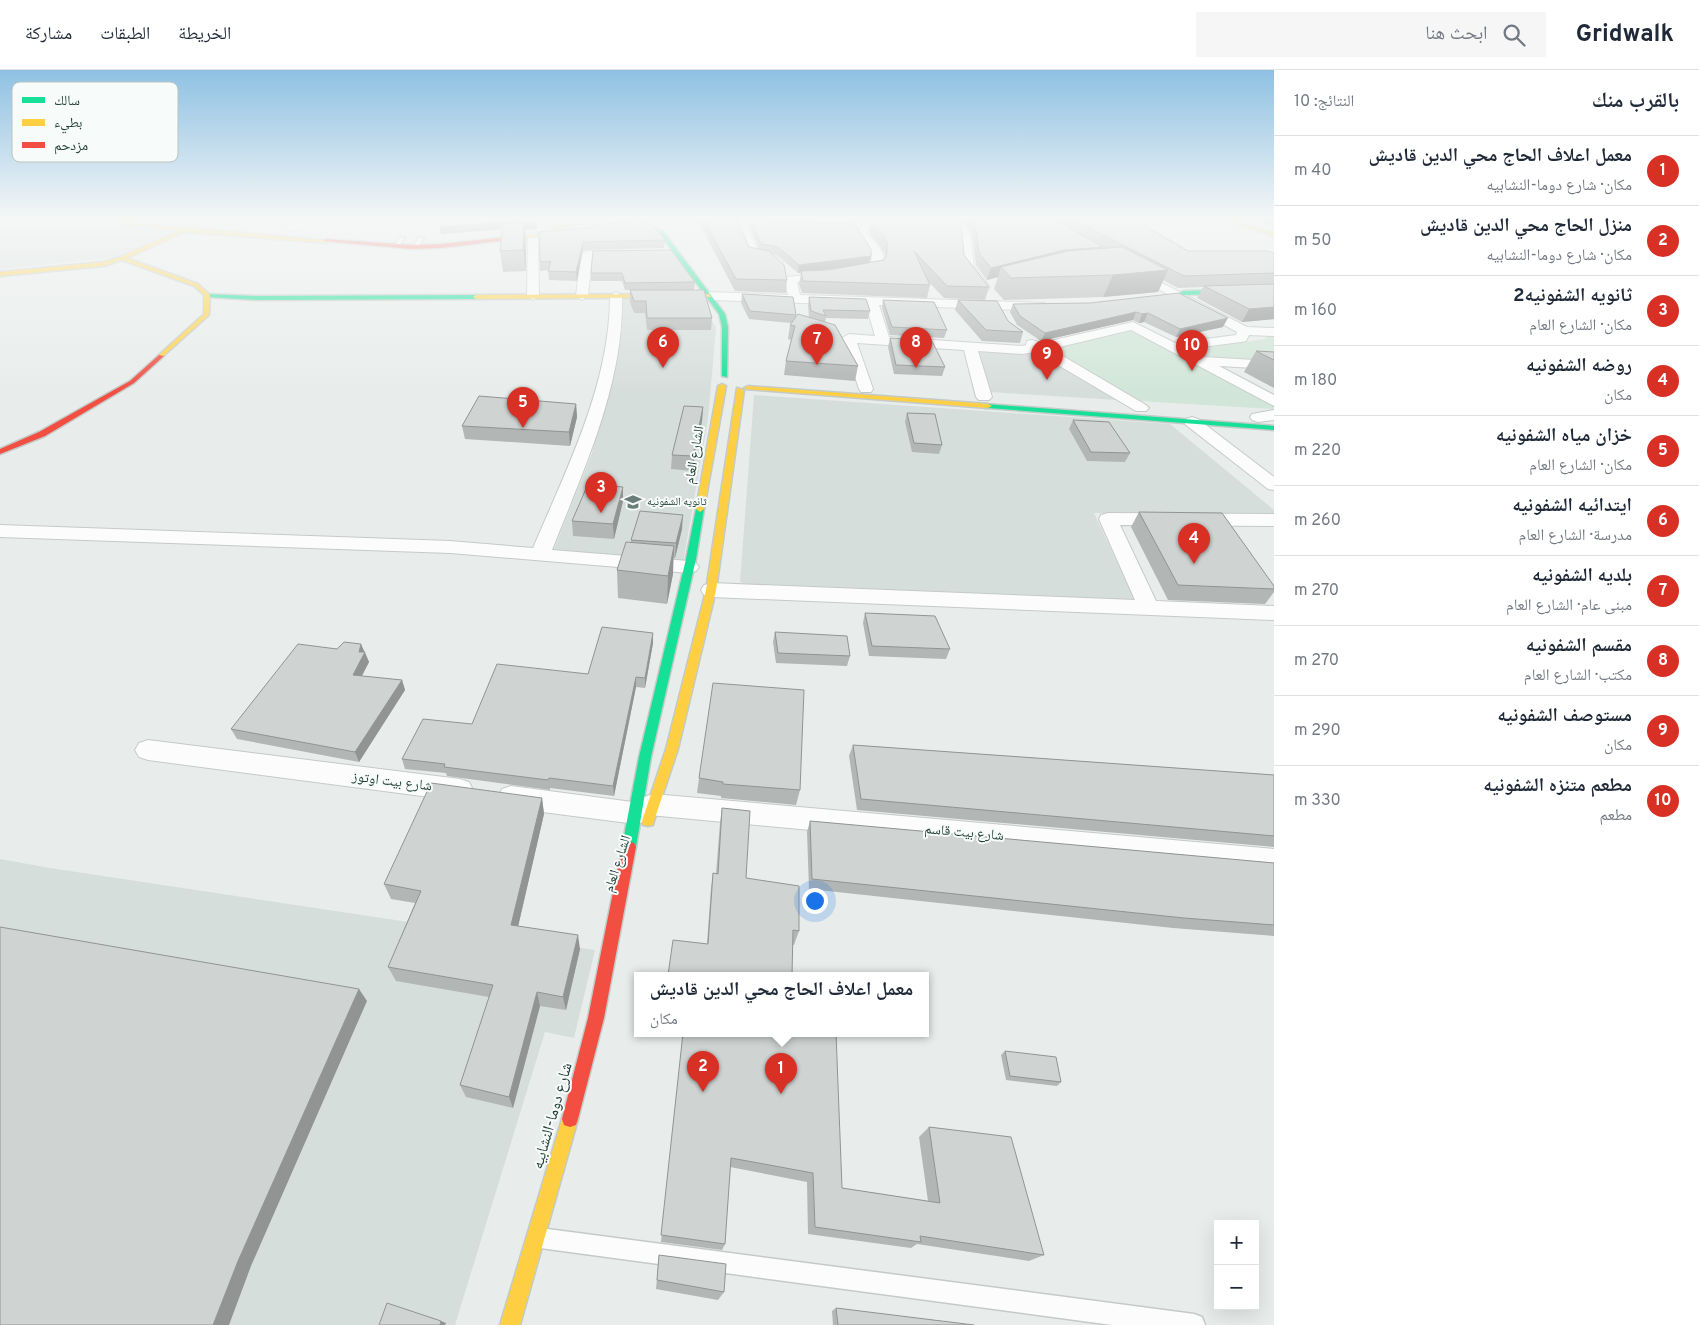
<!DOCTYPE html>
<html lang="ar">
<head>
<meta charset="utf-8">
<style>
	body { margin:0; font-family:Overpass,"Noto Naskh Arabic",sans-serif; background:#f6f6f7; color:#1f2937; direction:rtl }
	.controls { position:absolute; right:15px; bottom:15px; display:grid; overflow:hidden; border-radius:0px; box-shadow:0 5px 20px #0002 }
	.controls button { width:45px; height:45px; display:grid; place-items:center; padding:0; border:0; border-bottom:1px solid #e0e1e3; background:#fff; color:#1f2937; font:25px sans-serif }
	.you { position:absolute; left:814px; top:830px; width:18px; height:18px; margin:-12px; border:4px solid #fff; border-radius:50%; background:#1a73e8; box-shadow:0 0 0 8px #1a73e833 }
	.badge { display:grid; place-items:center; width:32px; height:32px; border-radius:50%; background:#d93025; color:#fff; font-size:16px; font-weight:700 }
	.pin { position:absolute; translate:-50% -41px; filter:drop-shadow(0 1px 2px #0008) }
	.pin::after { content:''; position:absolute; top:26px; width:18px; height:15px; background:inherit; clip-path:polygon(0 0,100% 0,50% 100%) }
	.popup { position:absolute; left:634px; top:902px; width:295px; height:65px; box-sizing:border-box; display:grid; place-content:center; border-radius:0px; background:#fff; filter:drop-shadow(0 1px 4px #0005); font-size:16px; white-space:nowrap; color:#747a83 }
	.popup b { font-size:19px; color:#1f2937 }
	.popup::after { content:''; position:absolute; left:50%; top:100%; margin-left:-10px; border:10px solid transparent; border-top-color:#fff }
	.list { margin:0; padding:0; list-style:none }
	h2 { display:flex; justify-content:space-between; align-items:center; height:65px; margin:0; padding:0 20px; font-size:21px }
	h2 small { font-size:16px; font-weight:400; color:#747a83 }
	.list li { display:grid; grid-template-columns:32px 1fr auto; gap:15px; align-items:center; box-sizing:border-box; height:70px; padding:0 20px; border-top:1px solid #e0e1e3 }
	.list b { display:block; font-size:19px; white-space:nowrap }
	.list p { margin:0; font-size:16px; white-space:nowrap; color:#747a83 }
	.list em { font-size:16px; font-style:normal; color:#747a83 }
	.icon { flex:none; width:28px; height:28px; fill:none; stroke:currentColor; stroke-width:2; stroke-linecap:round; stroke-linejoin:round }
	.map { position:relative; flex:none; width:1274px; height:1255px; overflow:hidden; direction:ltr }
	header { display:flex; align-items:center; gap:30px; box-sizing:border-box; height:70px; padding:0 25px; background:#fff; border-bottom:1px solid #e0e1e3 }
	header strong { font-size:24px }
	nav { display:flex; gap:28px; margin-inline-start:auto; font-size:18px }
	.search { width:350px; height:45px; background:#f6f6f7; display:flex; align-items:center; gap:12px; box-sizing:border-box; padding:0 18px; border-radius:0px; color:#747a83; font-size:19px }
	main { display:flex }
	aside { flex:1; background:#fff }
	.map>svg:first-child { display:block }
	.built { fill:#d6dedb }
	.green { fill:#d1e6d8 }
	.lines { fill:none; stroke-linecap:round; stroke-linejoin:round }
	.lane-casing { stroke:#c5cac8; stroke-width:3 }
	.street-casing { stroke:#c5cac8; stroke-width:2 }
	.fast-casing { stroke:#c3cbc8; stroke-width:3 }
	.slow-casing { stroke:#c3cbc8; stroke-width:3 }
	.jam-casing { stroke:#c3cbc8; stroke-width:3 }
	.lane { fill:#fcfcfc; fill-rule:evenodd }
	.street { fill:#fcfcfc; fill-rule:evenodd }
	.fast { fill:#16e098; fill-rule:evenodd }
	.slow { fill:#ffcf43; fill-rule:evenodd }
	.jam { fill:#f24e42; fill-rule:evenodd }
	.wall { fill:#b2b6b5; fill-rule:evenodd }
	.shaded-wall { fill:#919493 }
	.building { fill:#cfd4d2; stroke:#919493 }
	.labels { text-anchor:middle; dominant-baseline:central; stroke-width:4; stroke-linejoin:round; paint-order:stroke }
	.far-poi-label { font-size:11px; fill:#24423a; stroke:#f7fbf9; text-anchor:start }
	.street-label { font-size:14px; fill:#24423a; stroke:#f7fbf9 }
	.near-street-label { font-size:16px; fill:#24423a; stroke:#f7fbf9 }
	.key { fill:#f7fbf9; stroke:#b8c4c0; stroke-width:1 }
	.key-label { font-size:14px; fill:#24423a }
</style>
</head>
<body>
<header>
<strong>Gridwalk</strong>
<div class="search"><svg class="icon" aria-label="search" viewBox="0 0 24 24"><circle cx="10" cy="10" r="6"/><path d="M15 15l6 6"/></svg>ابحث هنا</div>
<nav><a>الخريطة</a><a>الطبقات</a><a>مشاركة</a></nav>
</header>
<main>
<aside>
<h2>بالقرب منك<small>النتائج: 10</small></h2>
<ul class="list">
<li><span class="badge">1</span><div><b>معمل اعلاف الحاج محي الدين قاديش</b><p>مكان · شارع دوما-النشابيه</p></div><em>40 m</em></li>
<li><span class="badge">2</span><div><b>منزل الحاج محي الدين قاديش</b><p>مكان · شارع دوما-النشابيه</p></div><em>50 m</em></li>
<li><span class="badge">3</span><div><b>ثانويه الشفونيه2</b><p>مكان · الشارع العام</p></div><em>160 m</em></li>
<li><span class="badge">4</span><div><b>روضه الشفونيه</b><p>مكان</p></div><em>180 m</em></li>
<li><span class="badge">5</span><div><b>خزان مياه الشفونيه</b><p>مكان · الشارع العام</p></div><em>220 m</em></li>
<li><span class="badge">6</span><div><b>ايتدائيه الشفونيه</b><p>مدرسة · الشارع العام</p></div><em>260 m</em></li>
<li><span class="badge">7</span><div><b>بلديه الشفونيه</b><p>مبنى عام · الشارع العام</p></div><em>270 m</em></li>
<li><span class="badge">8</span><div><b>مقسم الشفونيه</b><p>مكتب · الشارع العام</p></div><em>270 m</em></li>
<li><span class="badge">9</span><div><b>مستوصف الشفونيه</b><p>مكان</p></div><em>290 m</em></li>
<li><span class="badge">10</span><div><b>مطعم متنزه الشفونيه</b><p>مطعم</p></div><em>330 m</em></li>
</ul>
</aside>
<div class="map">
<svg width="1274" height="1255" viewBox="0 0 1274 1255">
	<rect width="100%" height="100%" fill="#e8edeb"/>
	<path class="built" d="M0,147h47l126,13 -55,27 -118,12z
		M201,147h102l-12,7z
		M621,226h78l17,32 -8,91 -25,144 -130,-11 39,-99 30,-123z
		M976,280l59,3 82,47 -128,-8z
		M754,325l416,29 104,86v5l-180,-2 41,88 -384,-16 -11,-3z
		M0,789l50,9 545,82 -21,88 -29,-6 -90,293h-455z"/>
	<path class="green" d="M530,147h71l-60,8h-3z
		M1132,259l142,75v5l-136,-8 -89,-52z
		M1267,265h7v26l-67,-3 -11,-6 3,-3 66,-10z"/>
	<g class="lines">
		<g class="lane-casing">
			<path id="lane" d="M400,167l5,1 -7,9h-4z
				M419,167l5,1 -7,10h-4z
				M540,1158l654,86 8,3 3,8h-93l-572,-77 -7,-3 -3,-7 3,-7z"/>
		</g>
		<g class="street-casing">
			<path id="street" d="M306,147h12l-22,13h-8l-1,-2z
				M732,147h10l2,3 43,3 1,2 -5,3 -36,-2 12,27 17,3 7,6 -2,2 -4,1 -8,-4 -19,-3z
				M870,147h11l-15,16c11,11 24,22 14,38l-54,10 -29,1 3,13 245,8 6,4 -6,4 -166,-6 10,32 133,9 4,-1 1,-4 5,-1 9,3 92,-21 42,21 61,-8 1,-3 -108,-59 -2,-2 6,-3 114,59 27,1v8l-25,-1 -3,6 -5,1 -54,7 16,8 71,4v8l-55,-3 55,29v11l-143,-76 -80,19 95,56 3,3 -3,3h-10l-100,-59 -14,2 -44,-3 14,46 -3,3h-10l-3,-3 -12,-47 -107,-7 16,46 -2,3h-10l-2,-3 -17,-51 7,-4 26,2 -9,-31 -157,-5 -6,-4 6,-4 79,3 -4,-16 2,-2 40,-4 45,-7 1,-12 -17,-21z
				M955,147l4,1 11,16 4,32 16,21 -2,3h-8l-18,-24 -2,-32 -10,-14z
				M533,163l5,3 1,60 -6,4 -6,-4 1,-60z
				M587,181h38l6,3 -6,3h-33l-4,39 -6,4 -6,-4 5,-42z
				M616,222l6,4c2,88 -38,173 -70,254l137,11 7,2 3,4 -3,4 -7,2 -239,-20 -450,-16v-12l450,16 83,7c34,-80 77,-164 77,-252z
				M1274,340v10l-16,2 -6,-2 -2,-3 2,-3z
				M1192,347l6,2 76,58v13l-6,-1 -82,-64 -2,-3 2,-3z
				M1108,443l166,1v12l-154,-1 36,76 118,5v14l-563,-23 -7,-2 -3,-5 3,-5 7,-2 424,17 -36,-81 2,-4z
				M148,670l312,39 9,3 4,8 -4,8 -9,3 -312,-41 -9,-3 -4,-7 4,-7z
				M511,716l129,17 4,-6 9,-3 621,55v24l-625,-58 -3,6 -10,3 -125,-16 -9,-3 -4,-8 4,-8z"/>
		</g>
		<g class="fast-casing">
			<path id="fast" d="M644,155l19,6 62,83 3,13 -1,50 -5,-1v-49l-3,-13 -60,-81 -15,-6z
				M1274,218v4l-90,3 -6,2 -3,-2 8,-4z
				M205,224l53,2 218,-1 3,2 -3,2 -218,1 -51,-3z
				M985,334l289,22v4l-286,-22h-3z
				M700,436l4,3 -8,50 -45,198 -15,90 -2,4 -5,2 -5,-2 -2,-4 17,-90 47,-198 10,-50z"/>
		</g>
		<g class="slow-casing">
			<path id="slow" d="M77,147l252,24 -3,2 -141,-11 -58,26 71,26 12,11 -1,20 -48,43 -3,-2 1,-1 45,-41v-19l-10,-9 -72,-26 -18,6 -104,10v-4l103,-10 17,-5 58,-26z
				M607,147h10l-62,11 -2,-1z
				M1214,147h6l54,16v3z
				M575,160l2,2 -71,9 -3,-2z
				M709,224l2,3 -235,2 -3,-2 3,-2z
				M722,314l4,2 -22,123 -4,3 -4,-3 22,-123z
				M748,316l240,18 4,2 -4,2 -242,-19 -2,-1z
				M737,318l7,2 -28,200 -38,159 -24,72 -1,4 -5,1 -5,-1 -1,-4 24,-72 40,-159z
				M570,1041l6,2 2,6 -58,206h-20l62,-206 2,-6z"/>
		</g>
		<g class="jam-casing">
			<path id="jam" d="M506,167l2,3 -67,8 -29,1 -89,-8 3,-2 86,6 29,-1z
				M159,285l5,1 -30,27 -89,53 -45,18v-5l39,-17 91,-51z
				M629,771l5,2 2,4 -32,171 -26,101 -2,6 -6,2 -6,-2 -2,-6 26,-101 34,-171 2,-4z"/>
		</g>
		<use href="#lane" class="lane"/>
		<use href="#street" class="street"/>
		<use href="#fast" class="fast"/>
		<use href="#slow" class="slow"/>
		<use href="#jam" class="jam"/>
	</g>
	<path class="wall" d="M696,147h40l13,30 10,2 -9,-21 1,-7 120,35 -1,6 15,-3v-5l-6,-9 -10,-12 2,-11 4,-5h255l58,34 86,2v66l-32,3 -45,-24 6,-11 -25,1 -15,-8 -5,12 -55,5 -99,3 -10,-11 4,-12 -11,3 -11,-15 -4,-32 -11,-16h-4l7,38 25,32 -4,13 -41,-2 -16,-17 2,4 -3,13 -125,-5 -3,-9 2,-11h-3l-21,-18 -5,-1 15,26 -1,13 -51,-2zM844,197l-16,3 -13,1z
		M744,147h124l-6,5 -117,-4z
		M1246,147h28v9z
		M593,155l72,15 -1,8 -81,2 -6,31 -28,-1 -1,-10 -8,1v-9l53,-35z
		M537,156v3l-12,1 1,12v29l-23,1 -3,-21 2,-22 -61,5 -1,-7 98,-1z
		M593,181l102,31 -1,8 18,28 -1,12h-64l-2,-17h-11l-4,-11v-12h-5l-3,-9h-31v-8z
		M742,224l54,21v2h13l-1,-12 1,-8 61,14 -2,8 -42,-1 -1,4 33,44 -3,15 -71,-6 2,-14 5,-21 -3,-1 2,-14 1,-2 -42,-4 -8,-16z
		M883,230l64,30 -3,8 -54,-3 -8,-27z
		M958,230l50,21 15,11 -3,11 -38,-2 -27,-31z
		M1090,233l133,24 -47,10 -32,-15 -5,1 -6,-3 -92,21 -24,-16 -7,-13 3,-8z
		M890,268l55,29 -3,9 -48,-2 -6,-27z
		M1256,281l18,1v36l-30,-16z
		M576,334l1,13 -7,29 -105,-7 -3,-13z
		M703,337l-1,14 -10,50 -21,-2 1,-14z
		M907,343l35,32 -3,9 -27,-2 -7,-30z
		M1073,350l57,33 -5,9 -38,-1 -18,-32z
		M623,431l-9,38 -41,-3 -1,-15z
		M1139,442l135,74v6l-9,12 -97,-4 -37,-73z
		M682,459l-7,29h-2v16l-6,30 -49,-6 -1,-28 14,-28v-2z
		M865,543l85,36 -4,10 -77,-3 -6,-33z
		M775,562l75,24 -3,10 -71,-3 -3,-21z
		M653,563v10l-8,45 -9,-1 -22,109 -64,-8v2l-103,-14 -1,-3 -41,-4 -3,-10 186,-85z
		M364,582h1l4,10 -7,14 40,4 3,10 -46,72 -122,-23 -6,-10z
		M853,675l421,30v72l-417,-37 -8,-54z
		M699,708l101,12 -4,15 -75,-7v-2l-24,-3z
		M542,728l2,16 -26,112 62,23 -14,61 -26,-4 -27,102 -47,-11 -6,-12 29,-88 -93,-16 -8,-14 27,-64 -24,-4 -7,-15z
		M722,738l24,70 53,53 -5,14 -87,-2 4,-55 2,-15 3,1 4,-51z
		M810,751l464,42v73l-101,-8 -364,-39 -2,-57z
		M683,963l159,155 86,13 -9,-64 10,-10 115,128 -15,6 -112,-17 -6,4 -103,-14 -1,-52 -77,-15 -5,77 -3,6 -61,-8z
		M1005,981l56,31 -4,4 -51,-6 -5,-25z
		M659,1185l65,37 -6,8 -62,-11z
		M836,1238l138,17h-141l-1,-14z"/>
	<path class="shaded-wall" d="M863,147h5l-6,5z
		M537,149v10l-12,1 1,12v29l-3,-21 -17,-21 -65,5 -1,-7z
		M583,172v8l-6,31 -1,-9z
		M1103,177l-5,12 -97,8 -3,10 -11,3 4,-12 73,-18z
		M871,186l-2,8 -71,9 1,-8z
		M1168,200l-10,22 -55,5 10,-22z
		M1274,237v12l-32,3 7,-13z
		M1136,242l-3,8 -92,21 4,-8z
		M1148,243l-4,9 -5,1 3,-9z
		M1228,248l-5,9 -47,10 4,-8z
		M576,334l1,13 -7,29 -1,-14z
		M703,337l-1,14 -10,50 1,-15z
		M623,417v14l-9,38 -1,-15z
		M683,445l-1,14 -7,29 1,-15z
		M674,476l-1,28 -6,30 1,-28z
		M653,563v10l-8,45v-10z
		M361,574l8,18 -12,23 -4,-10z
		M636,607v10l-22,109 -1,-10z
		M402,610l3,10 -46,72 -4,-10z
		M542,728l2,16 -29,126 -4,-15z
		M578,865l2,14 -14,61 -3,-13z
		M359,919l8,12 -116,265 -22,59h-16l25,-64z
		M537,922l3,14 -27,102 -4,-11z
		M441,1251l5,2 -1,2h-5z"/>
	<path class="building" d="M439,147h95l3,2h-2l2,3 -13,1v-2l-19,3 1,-2 -66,5z
		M702,147h34l13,30 20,4 15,14 3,15 -51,-1z
		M875,147h81l5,6 3,32 25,32 -42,-1 -33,-35 16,34 -127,-4 -2,-10 27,-1 56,-10 3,-6v-12l-5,-9 -11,-11z
		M971,147h78l54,30 -39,3 -73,18 -12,-15 -4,-31z
		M1068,147h62l58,34h79l7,2v20l-90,3z
		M524,151l-1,29 -23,1 3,-27z
		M632,151l11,1 13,6 9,12 -82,2 -7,30 -28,-1 3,-10 -11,1 -1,-30 55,-5 -1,-2z
		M751,151l104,3 16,25v7l-72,9 -21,-18 -17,-3z
		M1122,177l46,23 -55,5 -102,3 -10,-11 67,-16z
		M671,180l24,32 -70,1 -3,-10h-31l2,-22z
		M1274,214v23l-25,2 -45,-23z
		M630,220h74l8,28h-65l-1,-17h-12z
		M1179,223l49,25 -48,11 -32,-16 -6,1 -6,-2 -91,21 -25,-17 -7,-12 77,-1z
		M742,224l51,3 3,18 -46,-4z
		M809,227l57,2 4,12 -47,-1 3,6 -15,-5z
		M883,230l51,2 13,28 -55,-3z
		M958,230l39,1 11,20 15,11 -37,-2z
		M798,244l37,11 23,41 -72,-5 9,-35 -5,-1z
		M890,268l42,3 13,26 -49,-2z
		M1256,281l18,1v8z
		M479,326l97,8 -7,28 -107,-6z
		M684,336l19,1 -10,49 -21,-1z
		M907,343l28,1 7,31 -28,-2z
		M1073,350l36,2 21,31 -39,-1z
		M588,414l35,3 -10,37 -41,-3z
		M640,441l43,4 -7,28 -45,-3z
		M1139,442l83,1 52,73v3l-96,-4z
		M626,472l48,4 -6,30 -51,-6z
		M865,543l70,3 15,33 -78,-3z
		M602,557l51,6 -8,45 -9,-1 -23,109 -64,-8 -1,2 -104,-13 1,-3 -43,-5 21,-40 49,5 25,-60 91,10z
		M775,562l72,4 3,20 -72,-3z
		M344,572l17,2 -2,8h6l-12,23 49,5 -47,72 -124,-23 67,-85 39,5z
		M713,613l91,7 -4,100 -77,-6v-2l-24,-4z
		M853,675l421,30v61l-413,-37z
		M431,713l111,15 -31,127 67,10 -15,62 -26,-5 -28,105 -49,-12 33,-100 -105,-18 33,-76 -37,-7z
		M722,738l28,3 -4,67 53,8v45l-6,-1 -1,45h1h-125l5,-35 35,4 5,-71 5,1z
		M810,751l464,42v62l-90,-7 -372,-39z
		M0,857l359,62 -121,272 -25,64h-213z
		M683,963h153l6,155 98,15 -11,-76 82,10 33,118 -124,-19 1,6 -106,-15 -2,-54 -82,-15 -6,86 -64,-9z
		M1005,981l51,6 5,25 -51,-6z
		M659,1185l67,9 -2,28 -67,-12z
		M387,1233l54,18 -1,4h-61z
		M836,1238l138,17h-136z"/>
	<linearGradient id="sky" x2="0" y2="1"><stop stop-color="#8fc1e3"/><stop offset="0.46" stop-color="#f5f7f6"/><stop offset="1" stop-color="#f5f7f6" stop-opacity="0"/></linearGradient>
	<rect width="1274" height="323" fill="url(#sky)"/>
	<defs>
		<g id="school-bare" transform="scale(1.35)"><path d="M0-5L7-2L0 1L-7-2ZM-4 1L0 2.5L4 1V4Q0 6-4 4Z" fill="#697e78" stroke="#f7fbf9" stroke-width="2.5" paint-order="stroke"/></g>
	</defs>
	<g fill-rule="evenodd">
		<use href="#school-bare" x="633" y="432"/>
	</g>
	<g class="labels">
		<g class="far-poi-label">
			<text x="647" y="432">ثانويه الشفونيه</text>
		</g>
		<g class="street-label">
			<text transform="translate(695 385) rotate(-80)">الشارع العام</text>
			<text transform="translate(392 712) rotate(7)">شارع بيت اوتوز</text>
			<text transform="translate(964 763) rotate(5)">شارع بيت قاسم</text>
			<text transform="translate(618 794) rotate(-72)">الشارع العام</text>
		</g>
		<g class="near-street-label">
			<text transform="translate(553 1046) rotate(-74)">شارع دوما-النشابيه</text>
		</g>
	</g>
	<rect x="12" y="12" width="166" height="80" rx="8" class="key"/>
	<rect x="22" y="27" width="23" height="6" fill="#16e098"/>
	<rect x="22" y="49" width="23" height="7" fill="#ffcf43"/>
	<rect x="22" y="72" width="23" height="6" fill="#f24e42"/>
	<g class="key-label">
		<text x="54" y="35">سالك</text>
		<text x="54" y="57">بطيء</text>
		<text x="54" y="80">مزدحم</text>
	</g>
</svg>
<div class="controls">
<button>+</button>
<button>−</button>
</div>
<div class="you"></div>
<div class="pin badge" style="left:781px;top:1024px">1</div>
<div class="popup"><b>معمل اعلاف الحاج محي الدين قاديش</b>مكان</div>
<div class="pin badge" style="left:703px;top:1022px">2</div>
<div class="pin badge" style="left:601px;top:443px">3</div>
<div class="pin badge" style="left:1194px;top:494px">4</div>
<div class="pin badge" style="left:523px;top:358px">5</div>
<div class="pin badge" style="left:663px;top:298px">6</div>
<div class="pin badge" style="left:817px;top:295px">7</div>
<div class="pin badge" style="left:916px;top:298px">8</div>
<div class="pin badge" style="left:1047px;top:310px">9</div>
<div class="pin badge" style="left:1192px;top:301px">10</div>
</div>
</main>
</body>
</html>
